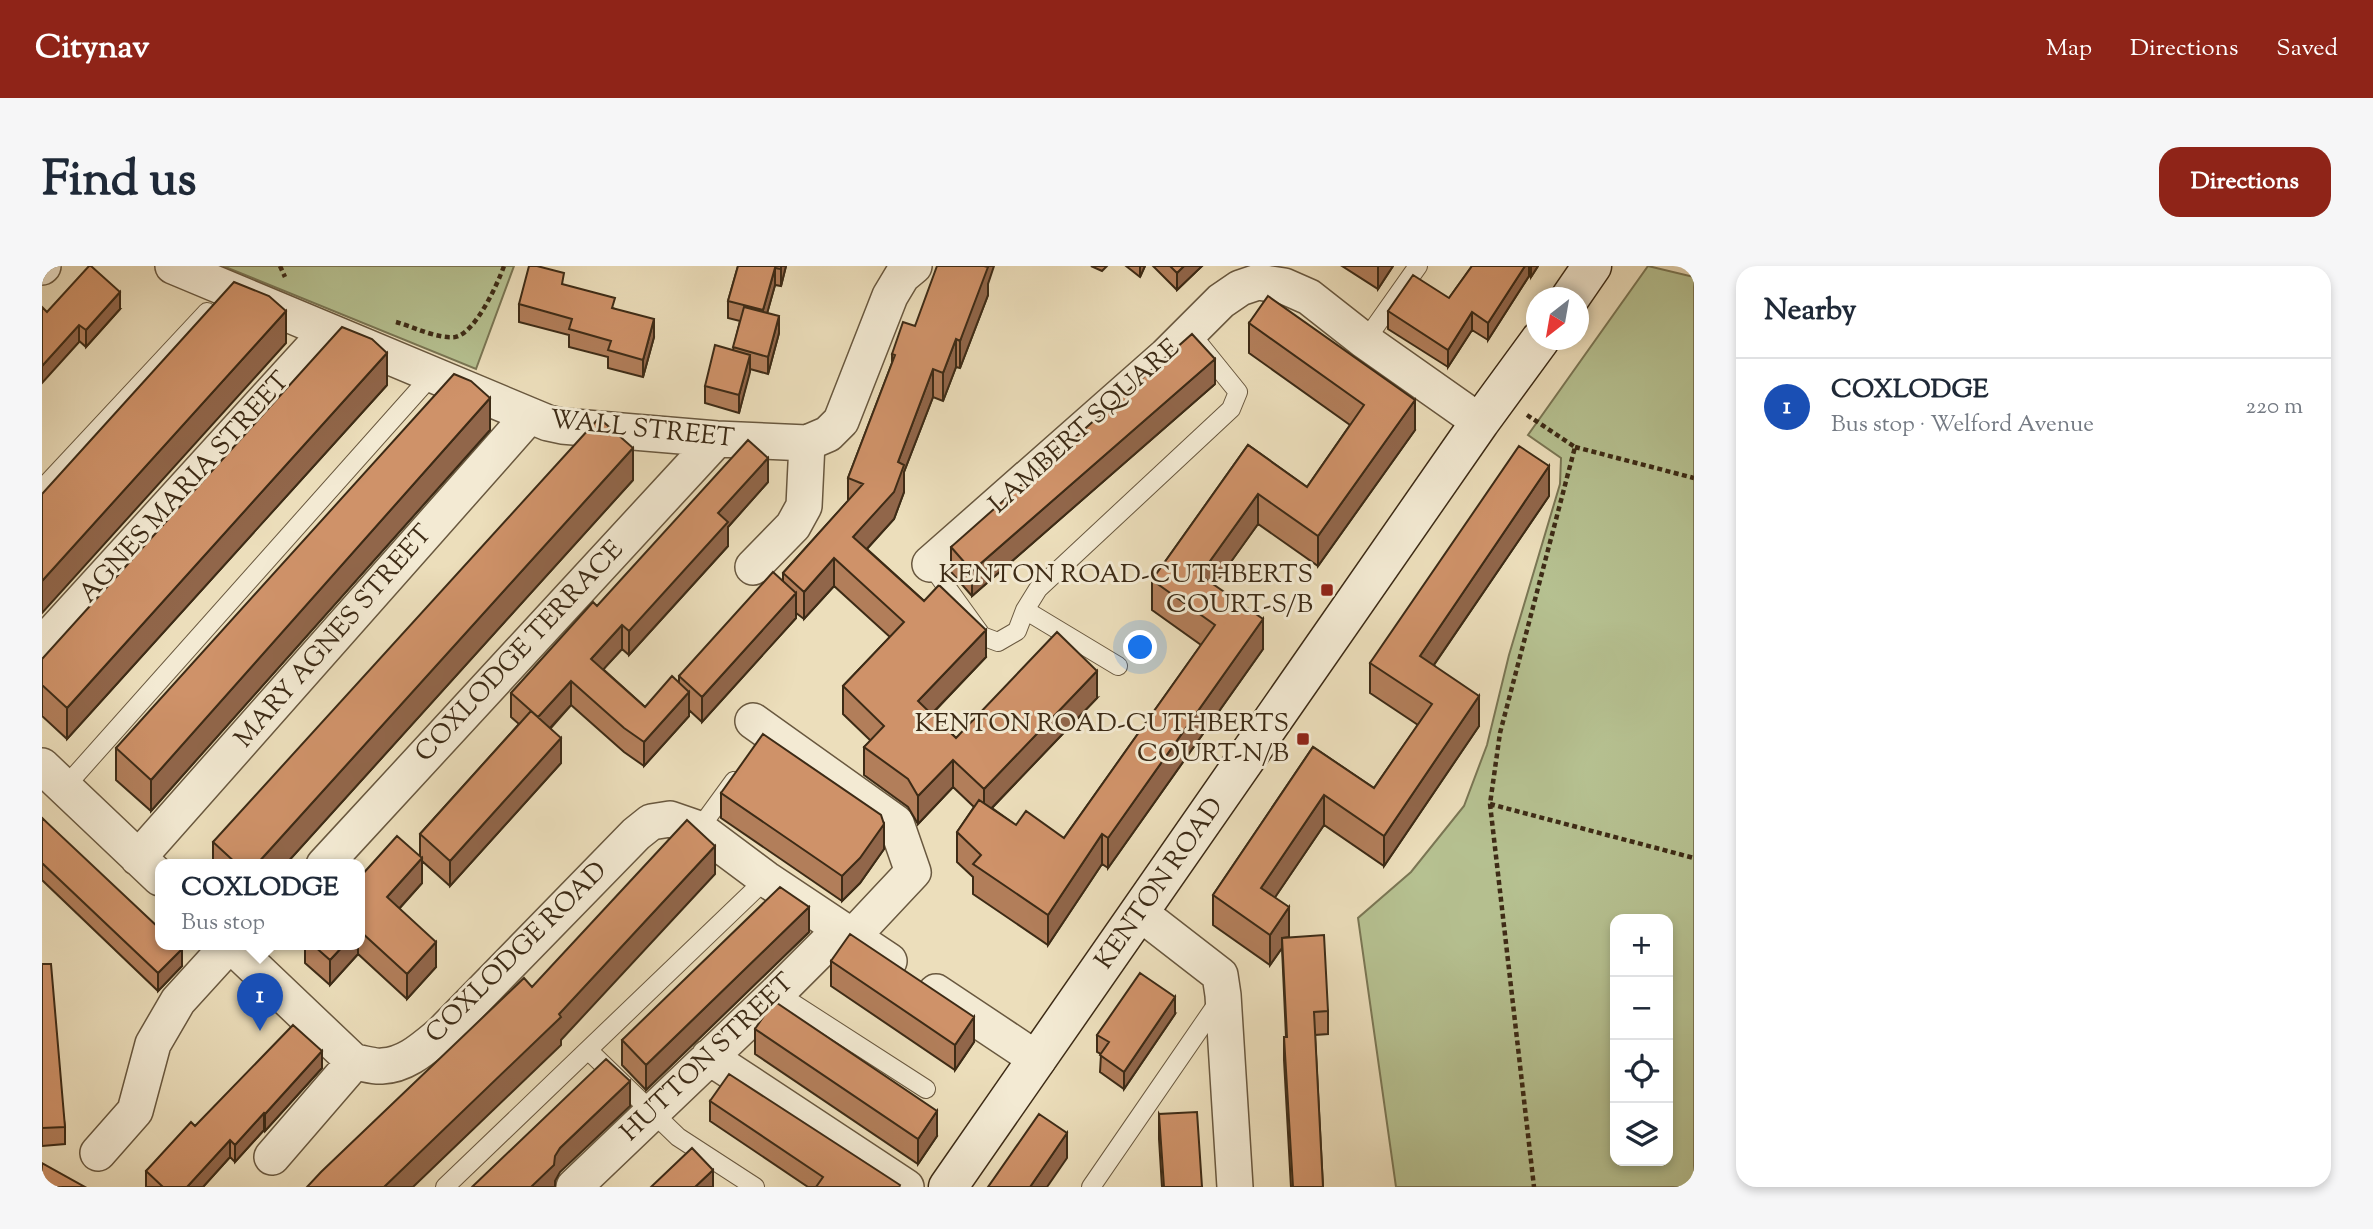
<!DOCTYPE html>
<html lang="en">
<head>
<meta charset="utf-8">
<style>
	body { margin:0; font-family:"Sorts Mill Goudy",serif; background:#f6f6f7; color:#1f2937 }
	.controls { position:absolute; right:21px; bottom:21px; display:grid; overflow:hidden; border-radius:14px; box-shadow:0 4px 10px #0003 }
	.controls button { width:63px; height:63px; display:grid; place-items:center; padding:0; border:0; border-bottom:2px solid #e0e1e3; background:#fff; color:#1f2937; font:35px sans-serif }
	.compass { position:absolute; left:1484px; top:21px; width:63px; height:63px; border-radius:50%; background:#fff; box-shadow:0 4px 10px #0003; rotate:211deg }
	.you { position:absolute; left:1099px; top:382px; width:24px; height:24px; margin:-18px; border:5px solid #fff; border-radius:50%; background:#1a73e8; box-shadow:0 0 0 10px #1a73e833 }
	.badge { display:grid; place-items:center; width:46px; height:46px; border-radius:50%; background:#8f2418; color:#fff; font-size:23px; font-weight:700 }
	.pin { position:absolute; translate:-50% -58px; filter:drop-shadow(0 2px 4px #0008) }
	.pin::after { content:''; position:absolute; top:37px; width:24px; height:21px; background:inherit; clip-path:polygon(0 0,100% 0,50% 100%) }
	.popup { position:absolute; left:113px; top:593px; width:210px; height:91px; box-sizing:border-box; display:grid; place-content:center; border-radius:14px; background:#fff; filter:drop-shadow(0 2px 5px #0005); font-size:23px; white-space:nowrap; color:#747a83 }
	.popup b { font-size:26px; color:#1f2937 }
	.popup::after { content:''; position:absolute; left:50%; top:100%; margin-left:-14px; border:14px solid transparent; border-top-color:#fff }
	.list { margin:0; padding:0; list-style:none }
	h2 { display:flex; justify-content:space-between; align-items:center; height:91px; margin:0; padding:0 28px; font-size:30px }
	h2 small { font-size:23px; font-weight:400; color:#747a83 }
	.list li { display:grid; grid-template-columns:46px 1fr auto; gap:21px; align-items:center; box-sizing:border-box; height:98px; padding:0 28px; border-top:2px solid #e0e1e3 }
	.list b { display:block; font-size:26px; white-space:nowrap }
	.list p { margin:0; font-size:23px; white-space:nowrap; color:#747a83 }
	.list em { font-size:23px; font-style:normal; color:#747a83 }
	.icon { flex:none; width:38px; height:38px; fill:none; stroke:currentColor; stroke-width:2; stroke-linecap:round; stroke-linejoin:round }
	.map { position:relative; flex:none; width:1652px; height:921px; overflow:hidden; border-radius:21px }
	header { display:flex; align-items:center; gap:42px; box-sizing:border-box; height:98px; padding:0 35px; background:#8f2418; color:#fff }
	header strong { font-size:33px }
	nav { display:flex; gap:38px; margin-inline-start:auto; font-size:24px }
	.intro { display:flex; align-items:center; justify-content:space-between; box-sizing:border-box; height:168px; padding:0 42px }
	h1 { margin:0; font-size:49px }
	.button { padding:18px 32px; border-radius:21px; background:#8f2418; color:#fff; font-size:24px; font-weight:700 }
	main { display:flex; gap:42px; padding:0 42px }
	aside { flex:1; background:#fff; border-radius:21px; box-shadow:0 4px 10px #0003 }
	.map>svg:first-child { display:block }
	.green { fill:#b6c191; stroke:#7a7654; stroke-width:2; fill-rule:evenodd }
	.lines { fill:none; stroke-linecap:round; stroke-linejoin:round }
	.lane-casing { stroke:#69583f; stroke-width:20 }
	.street-casing { stroke:#69583f; stroke-width:38 }
	.secondary-casing { stroke:#3d2b16; stroke-width:41 }
	.path { stroke:#3d2b16; stroke-width:4.5; stroke-dasharray:5 3.5; stroke-linecap:butt }
	.lane { stroke:#f3ead3; stroke-width:18 }
	.street { stroke:#f3ead3; stroke-width:35 }
	.secondary { stroke:#f3ead3; stroke-width:38 }
	.wall { fill:#b27e5a; stroke:#3d2b16; stroke-width:2 }
	.shaded-wall { fill:#91664a; stroke:#3d2b16; stroke-width:2 }
	.building { fill:#cf9269; stroke:#3d2b16; stroke-width:2 }
	.poi-dot { fill:#8f2418; stroke:#f3ead3; stroke-width:2.5 }
	.labels { text-anchor:middle; dominant-baseline:central; stroke-width:6; stroke-linejoin:round; paint-order:stroke }
	.street-label { font-size:26px; fill:#3d2b16; stroke:#f3ead3 }
	.poi-label { font-size:26px; fill:#3d2b16; stroke:#f3ead3; text-anchor:end }
</style>
</head>
<body>
<header>
<strong>Citynav</strong>
<nav><a>Map</a><a>Directions</a><a>Saved</a></nav>
</header>
<div class="intro"><h1>Find us</h1><a class="button">Directions</a></div>
<main>
<div class="map">
<svg width="1652" height="921" viewBox="0 0 1652 921">
	<rect width="100%" height="100%" fill="#ecdebb"/>
	<filter id="stains"><feTurbulence type="fractalNoise" baseFrequency=".00286" numOctaves="4"/><feColorMatrix values="0 0 0 0 .2 0 0 0 0 .09 0 0 0 0 .02 0 0 0 .5 -.17"/></filter>
	<radialGradient id="worn" r=".72"><stop offset=".6" stop-color="#630" stop-opacity="0"/><stop offset="1" stop-color="#630" stop-opacity=".3"/></radialGradient>
	<path class="green" d="M181,0h291l-38,103z
		M1606,0l46,11v910h-298l-38,-269 53,-46 53,-66 23,-61 22,-90 51,-171 1,-26 -33,-23zM1626,653v242h-53v-242z"/>
	<g class="lines">
		<g class="lane-casing">
			<path id="lane" d="M1323,75l53,-75
				M0,223l165,-177
				M888,298l52,72 16,6 19,-11 8,-21 13,-21 193,-180 7,-17 -38,-47
				M983,344l93,56
				M22,522l368,-413
				M657,563l35,-48
				M735,727l149,96
				M546,784l90,87 77,50
				M403,921l321,-308
				M1049,921l128,-186"/>
		</g>
		<g class="street-casing">
			<path id="street" d="M131,0l375,157 14,3 155,13 90,4 21,-9 13,-13 49,-125 12,-20 12,-10
				M0,1l1,-1
				M888,298l236,-208 55,-55 19,-13 18,-6 26,4 25,11 56,44 115,81
				M711,301l40,-41 11,-20 3,-63
				M0,379l286,-314
				M711,455l143,102 17,49 -61,65
				M0,500l118,112
				M96,592l391,-442
				M282,599l393,-426
				M1098,647l80,62 3,20 12,192
				M189,679l123,117
				M894,726l102,68
				M667,791l197,130
				M56,887l37,-42 18,-67 25,-43 51,-56
				M230,891l82,-95c9,1 20,5 28,4 24,-1 42,-18 59,-32l195,-200 15,-12 19,-3 29,10 67,50 123,82
				M532,921l203,-194 64,-64"/>
		</g>
		<g class="secondary-casing">
			<path id="secondary" d="M1528,32l22,-32
				M906,921l532,-765 60,-82"/>
		</g>
		<path class="path" d="M238,0l5,11
			M354,56c18,5 41,17 59,15 20,-3 43,-54 49,-71
			M1485,149l48,32 -75,286 -10,71 44,383
			M1533,181l119,31
			M1448,538l204,54"/>
		<use href="#lane" class="lane"/>
		<use href="#street" class="street"/>
		<use href="#secondary" class="secondary"/>
	</g>
	<path class="wall" d="M696,0h48l-5,20 -6,-1 -8,28 12,20 -11,41 -18,-5 -11,44 -34,-10v-17l28,-36 7,-29 -12,-3v-17z
		M1049,0h16l-5,5z
		M1084,0h19l-5,11z
		M1111,0h49l-25,24z
		M1300,0h51l-15,23z
		M1430,0h66l-7,11 -2,-1 -41,64 -16,-10 -24,37 -60,-38v-18l61,-13z
		M946,18v11l-28,73 -4,-1 -13,34 -10,-4 -29,75v20l-10,27 -27,30 119,108 -54,57 24,24 141,-40 -105,110 24,17 48,13 137,-193 -49,-35v-30l96,-135 59,42 43,-62 -101,-72v-30l166,107 -97,136 -60,-42 -44,61 49,64 -155,219 -6,-4 -54,81 -75,-51v-17l-16,-15v-30l17,-25 -21,-20 -35,37 -10,-17 -44,-32v-28l7,-6 -28,-27v-28l47,-49 -56,-51 -30,33 -8,-6v5l-94,104 -13,-12v6l-45,50 -20,-14 -53,-47 -21,24 11,34 -111,123 -28,-25v22l-23,26 37,58 -29,32 -49,-45 -28,31 -25,-22v-18h55v-68l60,-21v-22l99,-110 -8,-7v-24l86,-87 171,-124 -40,45v19l-99,109 -7,-6 -19,20 42,38 34,-25v-6l104,-95v-8l65,-72v-23l44,-115v-9l23,-28z
		M522,19l51,24 39,28 -11,40 -35,-9v-11l-39,-10v-12l-50,-13v-18z
		M78,43l-34,38 -39,-35z
		M1173,118l-243,212 -21,-24v-25z
		M345,119l-320,354 -25,-23v-57z
		M448,164l-339,381 -35,-31v-32z
		M591,214l-348,385h-72v-23z
		M1507,230l-115,169 45,61 -95,140 -60,-41 -49,72 14,40 39,74v23l-13,1 8,152h-32l-7,-127v-23h2l-4,-89 -12,17 -57,-40v-30l100,-148 61,41 44,-63 -48,-32v-30z
		M679,527l163,56 -24,34 -18,18 -121,-83z
		M0,552l140,148 -24,25 -116,-111z
		M767,666l-163,158 -24,-25v-25z
		M789,695l143,81 -19,28 -124,-84z
		M0,698l23,163v17l-23,2z
		M1133,748l-51,75 -24,-17 1,-18 -4,-2v-17z
		M713,763l182,107 -19,28 -163,-110z
		M280,802l-57,63 -1,-1 -29,32 -5,-5 -27,30h-57v-16l49,-45z
		M668,835l190,86h-92l-98,-66z
		M1117,848l43,73h-40l-3,-48z"/>
	<path class="shaded-wall" d="M739,0h5l-5,20z
		M942,0h10l-6,18v11l-28,73v-27z
		M1098,0h5l-5,11z
		M1142,0h18l-25,24v-17z
		M1336,0h15l-15,23z
		M1483,0h4v10l-41,64v-17z
		M1489,0h7l-7,11z
		M733,2v17l-12,43v-18z
		M78,26v17l-34,38v-17z
		M244,45v32l-244,270v-32z
		M1430,46v18l-24,37v-17z
		M737,50v17l-11,41v-17z
		M612,53v18l-11,40v-17z
		M37,59v17l-37,41v-17z
		M914,73v28l-13,34v-28z
		M345,87v32l-320,354v-31z
		M708,89v17l-11,41v-18z
		M1173,93v25l-243,212v-25z
		M891,103v28l-29,75v20l-10,27 -41,45v-27l45,-75z
		M448,132v32l-339,381v-31z
		M1373,134v30l-97,136v-30z
		M591,182v32l-348,385h-29z
		M726,192v24l-40,45v19l-99,109v-24l89,-118z
		M1507,200v30l-129,189v-29z
		M1216,228v30l-58,81v-30z
		M792,292v28l-30,33v-27z
		M754,327v25l-94,104v-25z
		M1221,353v30l-155,219v-30z
		M580,359v24l-31,34v-24z
		M944,364v27l-68,71v-27z
		M1055,405v27l-113,118v-27z
		M529,415v24l-33,36v-24z
		M647,426v24l-45,50v-24z
		M1437,430v30l-95,140v-30z
		M519,472v25l-111,123v-25z
		M911,494v27l-35,37v-28z
		M1282,529v30l-63,93v-30z
		M842,558v25l-24,34 -18,18v-25z
		M1060,568v30l-54,81v-30z
		M673,580v28l-154,166v5l-148,142h-29l175,-173z
		M380,592v25l-35,39v-25z
		M767,641v25l-163,158v-25z
		M1247,641v30l-7,1v10l-12,17v-30z
		M394,676v25l-29,32v-25z
		M302,679h14v9l-28,31v-25z
		M140,683v17l-24,25v-18z
		M1133,731v17l-51,75v-17z
		M932,751v25l-19,28v-25z
		M280,785v17l-57,63v-17z
		M588,815v25l-70,66 -5,9v6h-24l29,-39z
		M895,845v25l-19,28v-25z
		M222,847v17l-29,32v-17z
		M1025,867v25l-20,29h-17z
		M188,874v17l-27,30h-16z
		M671,904v17h-18z"/>
	<path class="building" d="M47,0h2l29,26 -34,38 -7,-5 -37,41v-59l5,5z
		M487,0h8l27,7 -2,11 53,14 -3,10 42,11 -11,41 -35,-10 3,-9 -42,-12 3,-10 -53,-15z
		M696,0h43v3l-6,-1 -12,42 -35,-9z
		M895,0h47l4,1 -28,74 -4,-2 -13,34 -10,-4 -35,93 6,3 -10,27 -41,45 71,64 15,-16 47,45 -68,71 38,37 101,-106 40,39 -113,118 -31,-29 -35,36 -10,-17 -44,-32 20,-21 -41,-40 61,-64 -70,-64 -30,34 -21,-19 80,-89 -15,-6 47,-123 -3,-1 11,-32 12,4z
		M1128,0h14l-7,7z
		M1430,0h53l-37,57 -16,-11 -24,38 -60,-39 25,-36 36,23z
		M192,16l35,14 17,15 -244,270v-87z
		M1226,30l147,104 -97,136 -60,-42 -58,81 63,44 -155,219 -6,-4 -54,81 -75,-51 8,-9 -24,-23 22,-32 37,25 10,-14 38,27 151,-213 -63,-45 96,-135 59,42 57,-82 -115,-82z
		M702,41l35,9 -11,41 -35,-10z
		M300,61l30,12 15,14 -320,355 -25,-23v-26z
		M1150,68l23,25 -243,212 -21,-24z
		M673,79l35,10 -11,40 -34,-9z
		M412,108l17,7 19,17 -339,382 -35,-32z
		M557,152l34,30 -377,417h-18l-25,-23z
		M706,174l20,18 -50,55 10,9 -99,109 -7,-6 -31,34 54,48 27,-31 17,16 -45,50 -20,-14 -53,-47 -33,36 -27,-24 82,-91 4,4z
		M1477,180l30,20 -129,190 59,40 -95,140 -60,-41 -63,93 28,19 -19,28 -57,-40 100,-148 61,41 58,-84 -62,-41z
		M731,306l23,21 -94,104 -23,-21z
		M489,445l30,27 -111,123 -30,-27z
		M721,468l118,81 3,9 -24,34 -18,18 -121,-83z
		M0,552l118,111v16h18l4,4 -24,24 -116,-110z
		M645,554l28,26 -156,168 2,3 -177,170h-77l14,-15 203,-194 8,9z
		M355,570l25,22 -35,39 49,45 -29,32 -47,-43v-54z
		M738,621l29,20 -163,158 -24,-25z
		M808,668l124,83 -19,28 -124,-84z
		M1282,669l4,76 -14,1 9,175h-30l-9,-150h3l-5,-99z
		M271,679h31l-14,15z
		M0,698h9l14,163 -23,1z
		M1098,707l35,24 -51,75 -24,-17 9,-13 -12,-7z
		M732,735l163,110 -19,28 -163,-110z
		M251,759l29,26 -57,63 -1,-1 -29,32 -5,-5 -43,47h-24l-17,-16 45,-49 4,4z
		M564,793l24,22 -70,67 -5,8 -1,9 -23,22h-59z
		M687,808l171,111 -1,2h-83l7,-10 -113,-76z
		M1155,846l5,75h-38l-5,-73z
		M997,848l28,19 -37,54h-42z
		M650,882l21,22 -18,17h-44z
		M0,897l43,24h-43z"/>
	<g class="poi-dot">
		<rect x="1278" y="317" width="14" height="14" rx="3.5"/>
		<rect x="1254" y="466" width="14" height="14" rx="3.5"/>
	</g>
	<g class="labels">
		<g class="street-label">
			<text transform="translate(1043 161) rotate(-42)">LAMBERT SQUARE</text>
			<text transform="translate(600 164) rotate(6)">WALL STREET</text>
			<text transform="translate(143 222) rotate(-48)">AGNES MARIA STREET</text>
			<text transform="translate(292 371) rotate(-49)">MARY AGNES STREET</text>
			<text transform="translate(478 386) rotate(-47)">COXLODGE TERRACE</text>
			<text transform="translate(1118 618) rotate(-55)">KENTON ROAD</text>
			<text transform="translate(475 687) rotate(-45)">COXLODGE ROAD</text>
			<text transform="translate(666 792) rotate(-44)">HUTTON STREET</text>
		</g>
		<g class="poi-label">
			<text x="1271" y="309">KENTON ROAD-CUTHBERTS<tspan x="1271" dy="30">COURT-S/B</tspan></text>
			<text x="1247" y="458">KENTON ROAD-CUTHBERTS<tspan x="1247" dy="30">COURT-N/B</tspan></text>
		</g>
	</g>
	<rect width="100%" height="100%" filter="url(#stains)"/>
	<rect width="100%" height="100%" fill="url(#worn)"/>
</svg>
<div class="controls">
<button>+</button>
<button>−</button>
<button><svg class="icon" aria-label="locate" viewBox="0 0 24 24"><circle cx="12" cy="12" r="6"/><path d="M12 2v4M12 18v4M2 12h4M18 12h4"/></svg></button>
<button><svg class="icon" aria-label="layers" viewBox="0 0 24 24"><path d="M12 4l9 5-9 5-9-5zM3 14l9 5 9-5"/></svg></button>
</div>
<svg class="compass" viewBox="-18 -18 36 36"><path d="M0-13l5 13h-10z" fill="#e53935"/><path d="M0 13l5-13h-10z" fill="#747a83"/></svg>
<div class="you"></div>
<div class="pin badge" style="left:218px;top:765px;background:#1a4fb4">1</div>
<div class="popup"><b>COXLODGE</b>Bus stop</div>
</div>
<aside>
<h2>Nearby<small></small></h2>
<ul class="list">
<li><span class="badge" style="background:#1a4fb4">1</span><div><b>COXLODGE</b><p>Bus stop · Welford Avenue</p></div><em>220 m</em></li>
</ul>
</aside>
</main>
</body>
</html>
